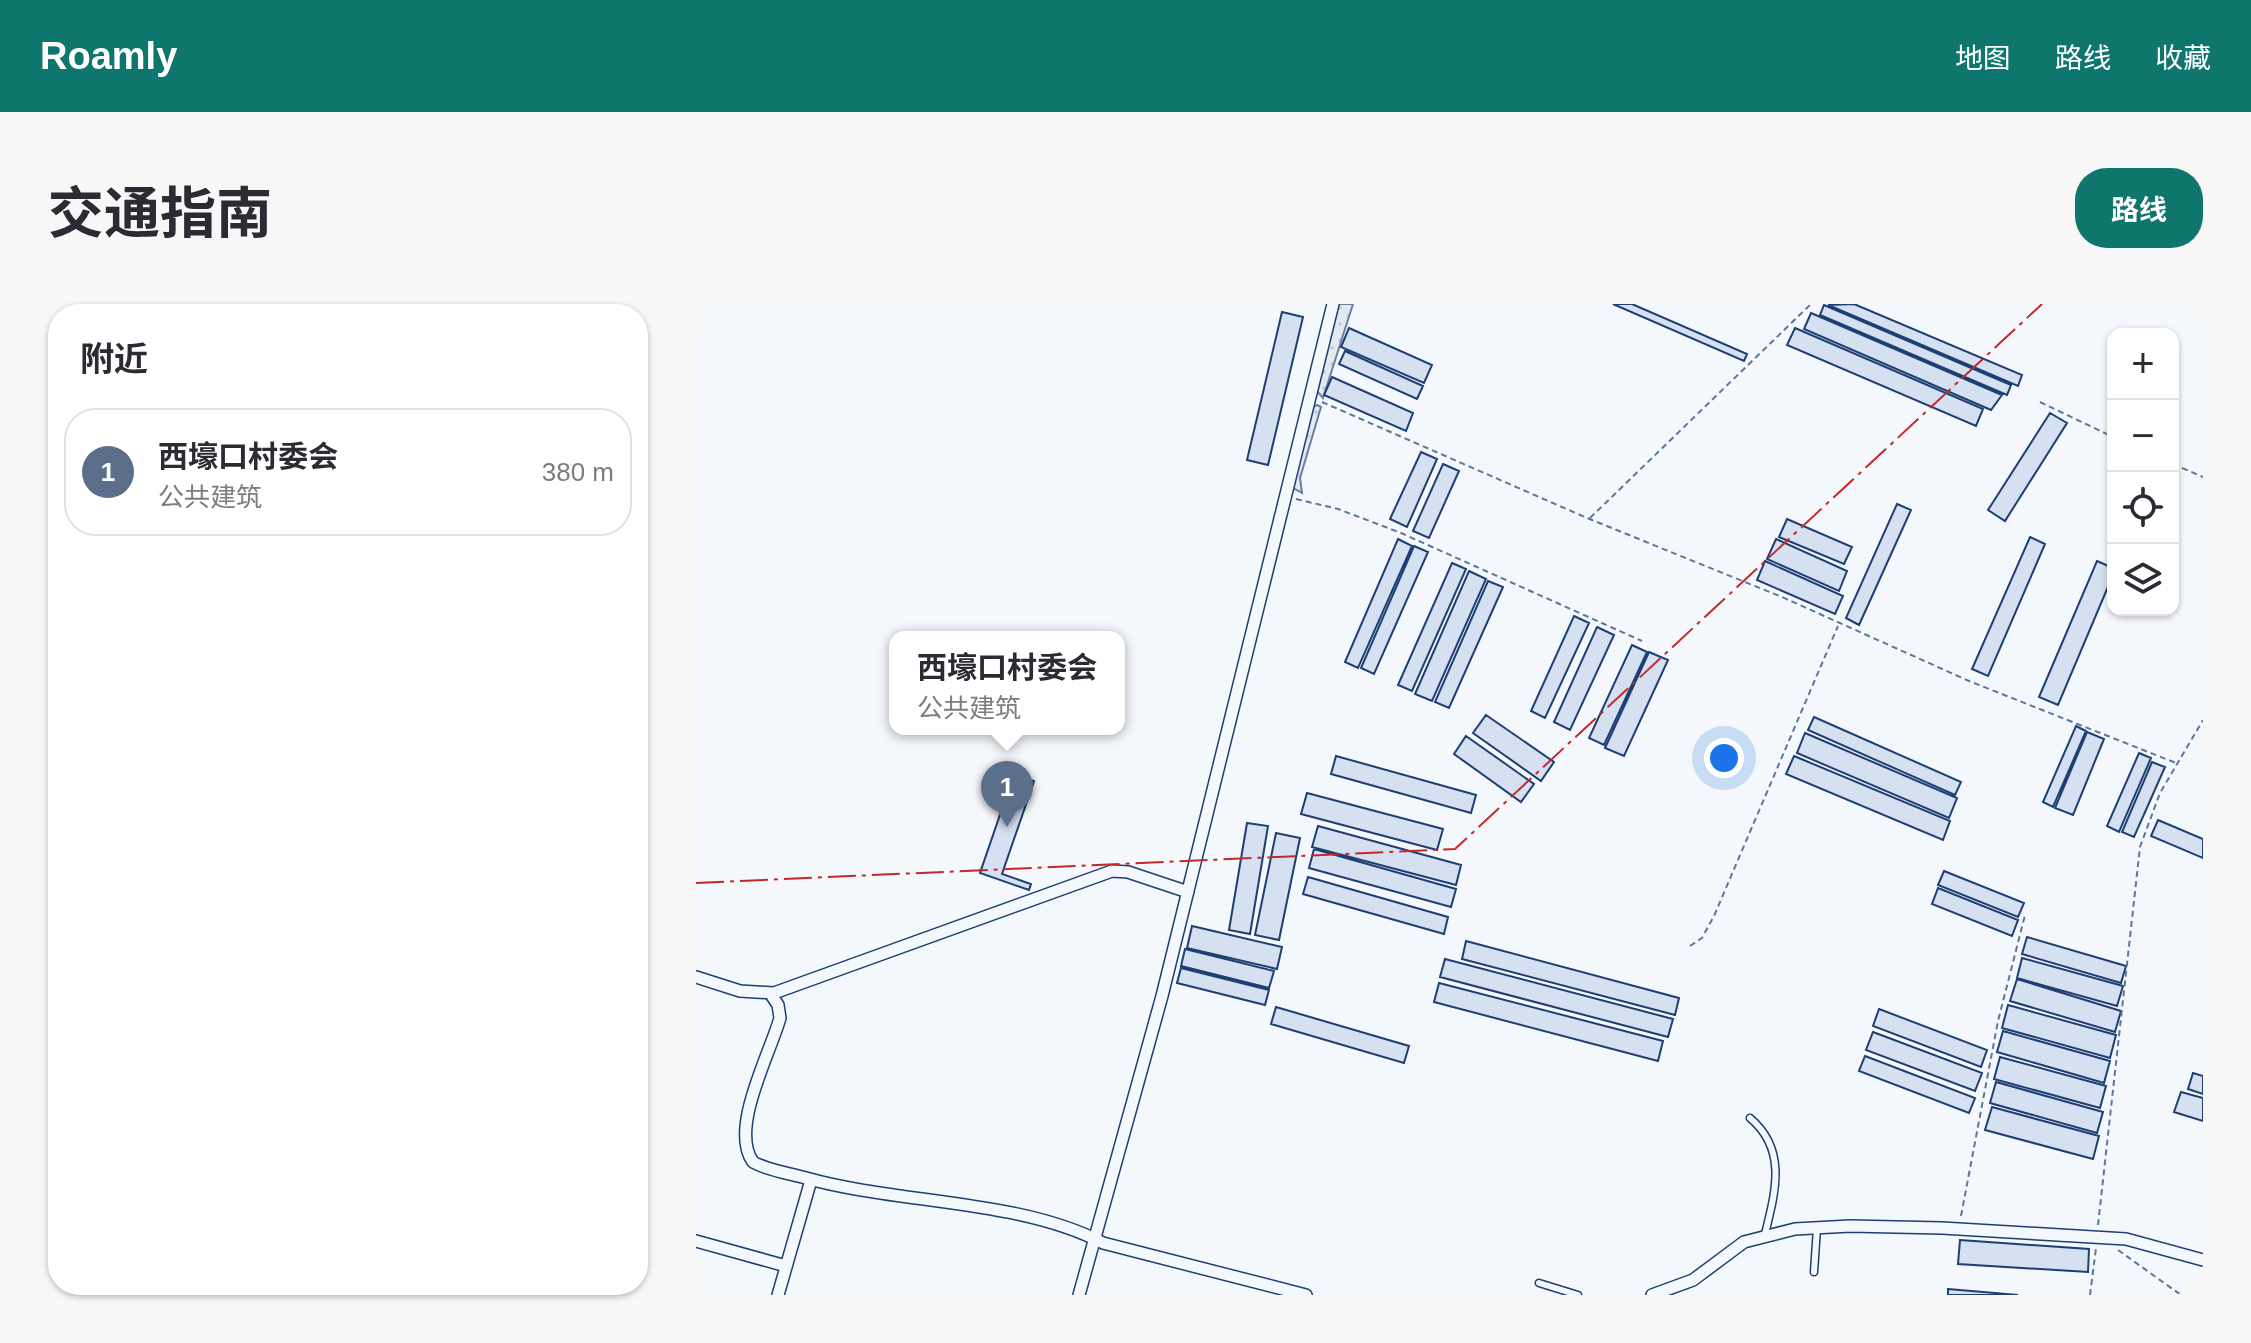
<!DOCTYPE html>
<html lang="zh">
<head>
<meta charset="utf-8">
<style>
	body { margin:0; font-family:Helvetica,"Noto Sans SC",sans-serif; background:#f7f7f7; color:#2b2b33 }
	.controls { position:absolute; right:24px; top:24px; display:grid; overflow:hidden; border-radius:16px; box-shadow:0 2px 6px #0004 }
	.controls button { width:72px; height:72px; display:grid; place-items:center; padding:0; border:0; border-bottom:2px solid #e1e1e2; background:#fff; color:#2b2b33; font:40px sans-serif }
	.you { position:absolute; left:1028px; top:454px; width:28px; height:28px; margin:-20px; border:6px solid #fff; border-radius:50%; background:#1a73e8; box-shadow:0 0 0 12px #1a73e833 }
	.badge { display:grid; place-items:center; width:52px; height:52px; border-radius:50%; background:#0f766e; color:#fff; font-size:26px; font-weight:700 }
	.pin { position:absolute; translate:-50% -66px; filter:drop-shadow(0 2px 4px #0008) }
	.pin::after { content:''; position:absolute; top:42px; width:28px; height:24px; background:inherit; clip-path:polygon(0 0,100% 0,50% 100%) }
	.popup { position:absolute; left:193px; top:327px; width:236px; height:104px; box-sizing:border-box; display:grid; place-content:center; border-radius:16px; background:#fff; filter:drop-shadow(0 2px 6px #0005); font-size:26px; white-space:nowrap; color:#7c7c81 }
	.popup b { font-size:30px; color:#2b2b33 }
	.popup::after { content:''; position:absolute; left:50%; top:100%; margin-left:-16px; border:16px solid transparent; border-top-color:#fff }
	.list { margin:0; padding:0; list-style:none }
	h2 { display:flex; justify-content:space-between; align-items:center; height:104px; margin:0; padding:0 32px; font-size:34px }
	h2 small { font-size:26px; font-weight:400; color:#7c7c81 }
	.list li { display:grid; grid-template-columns:52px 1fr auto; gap:24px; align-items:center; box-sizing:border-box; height:128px; margin:0 16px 16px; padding:0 16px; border:2px solid #e1e1e2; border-radius:32px }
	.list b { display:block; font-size:30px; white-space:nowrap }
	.list p { margin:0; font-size:26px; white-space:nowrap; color:#7c7c81 }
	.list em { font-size:26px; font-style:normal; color:#7c7c81 }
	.icon { flex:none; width:44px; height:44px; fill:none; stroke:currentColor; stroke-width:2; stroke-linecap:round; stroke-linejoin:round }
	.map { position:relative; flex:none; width:1507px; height:991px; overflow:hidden; border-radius:32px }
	header { display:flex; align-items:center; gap:48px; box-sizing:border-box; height:112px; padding:0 40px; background:#0f766e; color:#fff }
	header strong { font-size:38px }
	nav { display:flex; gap:44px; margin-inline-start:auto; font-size:28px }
	.intro { display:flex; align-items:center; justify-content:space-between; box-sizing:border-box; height:192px; padding:0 48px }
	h1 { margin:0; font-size:56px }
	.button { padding:20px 36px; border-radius:32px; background:#0f766e; color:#fff; font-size:28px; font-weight:700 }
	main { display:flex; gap:48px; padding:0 48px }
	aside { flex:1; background:#fff; border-radius:32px; box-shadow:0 2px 6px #0004 }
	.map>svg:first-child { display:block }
	.grass { fill:url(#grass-dots); stroke:#687fa3; stroke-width:2 }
	.building { fill:#d5e0f0; stroke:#1d3f73; stroke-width:2 }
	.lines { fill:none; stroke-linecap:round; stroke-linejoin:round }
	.lane-casing { stroke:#1d3f73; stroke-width:9 }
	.street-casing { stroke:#1d3f73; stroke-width:14 }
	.path { stroke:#5e769c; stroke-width:2; stroke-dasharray:6 4; stroke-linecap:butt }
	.lane { stroke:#f4f7fb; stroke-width:6 }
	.street { stroke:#f4f7fb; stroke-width:11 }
	.power { stroke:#c62828; stroke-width:2; stroke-dasharray:28 6 4 6; stroke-linecap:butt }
</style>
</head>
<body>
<header>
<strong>Roamly</strong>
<nav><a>地图</a><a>路线</a><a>收藏</a></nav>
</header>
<div class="intro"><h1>交通指南</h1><a class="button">路线</a></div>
<main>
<aside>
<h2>附近<small></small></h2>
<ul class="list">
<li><span class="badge" style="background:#5c6f8a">1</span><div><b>西壕口村委会</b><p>公共建筑</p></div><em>380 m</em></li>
</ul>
</aside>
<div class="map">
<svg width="1507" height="991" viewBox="0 0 1507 991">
	<defs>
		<pattern id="grass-dots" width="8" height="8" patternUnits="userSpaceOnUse" patternTransform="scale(2)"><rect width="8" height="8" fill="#e3e9f0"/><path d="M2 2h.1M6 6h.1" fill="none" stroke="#c2c9d1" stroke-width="1.8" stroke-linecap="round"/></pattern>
	</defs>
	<rect width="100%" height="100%" fill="#f4f7fb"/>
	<path class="grass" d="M641,0h16l-30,94 -7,-8z
		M621,101l4,2 -21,71 2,15 -9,-5 19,-80z"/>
	<path class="building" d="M917,0h19l115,50 -3,7z
		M1158,0l168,71 -4,11 -190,-81z
		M1128,1l187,80 -4,10 -187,-80z
		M586,8l21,5 -35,148 -21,-5z
		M1115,9l191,82 -11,15 -187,-81z
		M653,24l83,37 -8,18 -83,-36z
		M1099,24l188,81 -7,17 -189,-81z
		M649,47l78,35 -6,13 -78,-35z
		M636,73l81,36 -7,18 -82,-36z
		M1354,109l17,10 -62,98 -17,-11z
		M725,148l16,7 -30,68 -17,-8z
		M747,160l16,7 -30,67 -16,-7z
		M1201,200l14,6 -52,115 -13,-7z
		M1091,215l65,28 -8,17 -65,-27z
		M1334,233l15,7 -57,132 -16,-7z
		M702,235l14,7 -54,122 -13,-6z
		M1080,235l71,32 -8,20 -72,-32z
		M718,242l14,6 -54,122 -13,-6z
		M1069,257l78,35 -8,18 -78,-34z
		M1401,257l16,7v7l-55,130 -19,-8z
		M756,259l14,6 -54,122 -14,-6z
		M773,267l17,8 -54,122 -17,-7z
		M792,277l15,6 -54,121 -14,-6z
		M878,312l15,7 -44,95 -14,-7z
		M901,323l17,8 -44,95 -16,-8z
		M936,341l15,7 -43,93 -15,-7z
		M953,348l19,8 -44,96 -19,-8z
		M790,411l68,47 -13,19 -68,-48z
		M1118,413l147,65 -6,13 -147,-65z
		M1380,422l10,5 -33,76 -10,-5z
		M1391,428l17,7 -31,76 -18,-7z
		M1109,429l152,65 -8,20 -152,-65z
		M770,432l68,48 -13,18 -67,-48z
		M1443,449l12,5 -32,74 -12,-6z
		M640,452l140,39 -5,18 -140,-39z
		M1098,452l156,65 -7,19 -157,-66z
		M1456,458l13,5 -31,70 -12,-5z
		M318,470l20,7 -32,93 29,10 -2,6 -49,-17z
		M611,489l136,36 -6,21 -136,-36z
		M1462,516l45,19v19l-52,-22z
		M551,519l21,3 -18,108 -21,-4z
		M622,522l143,39 -5,20 -144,-38z
		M580,529l24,5 -21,102 -24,-5z
		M618,545l142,40 -5,18 -142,-39z
		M1248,567l80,32 -6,14 -80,-32z
		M612,573l140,40 -4,17 -141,-40z
		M1242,584l80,32 -6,16 -80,-32z
		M496,622l90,21 -5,22 -90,-21z
		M1331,633l99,29 -5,17 -99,-29z
		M770,637l213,57 -4,17 -213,-56z
		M489,645l89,22 -5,17 -88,-22z
		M1326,654l101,28 -6,20 -100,-28z
		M749,655l228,60 -5,18 -228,-60z
		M485,664l88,22 -4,15 -88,-22z
		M1321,675l104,32 -6,21 -105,-31z
		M743,679l224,58 -5,20 -224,-59z
		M1312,701l108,30 -6,23 -108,-30z
		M580,703l133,39 -5,17 -133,-39z
		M1183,705l108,41 -6,17 -108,-41z
		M1307,727l107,30 -6,22 -107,-31z
		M1177,728l109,41 -7,18 -109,-41z
		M1169,752l110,42 -6,15 -110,-42z
		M1304,753l106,29 -6,22 -106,-29z
		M1497,769l10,3v18l-15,-5z
		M1300,778l107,30 -6,21 -107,-30z
		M1485,788l22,6v23l-29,-9z
		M1296,803l107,29 -6,23 -108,-29z
		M1264,936l129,9 -1,23 -130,-8z
		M1252,985l70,6h-70z"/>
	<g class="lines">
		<g class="lane-casing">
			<path id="lane" d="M1054,814c38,32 25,75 15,116
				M1118,968l3,-44
				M843,979l39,12"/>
		</g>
		<g class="street-casing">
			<path id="street" d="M0,673l44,14 34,2 338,-122 16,1 60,20
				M74,689l8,12 2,13c-10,36 -51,111 -27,144 16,9 36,11 53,16 92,26 213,21 297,65l203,52
				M0,937l90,25
				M82,991l33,-115
				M383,991l83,-299 171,-692
				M956,991l41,-15 51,-38 51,-13 55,-3 92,2 184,11 77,21"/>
		</g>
		<path class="path" d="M626,98l265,116 195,79 187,84 207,82
			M1344,98l73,35
			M1477,160l30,13
			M600,195l42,10 63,24 241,108
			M894,214l221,-214
			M994,642l12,-8 12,-22 124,-290
			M1265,912l37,-195 27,-106
			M1402,921l42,-378 20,-54 43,-73
			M1422,946l63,45
			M1394,991l6,-47"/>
		<use href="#lane" class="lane"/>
		<use href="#street" class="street"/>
		<path class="power" d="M0,579l759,-34 587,-545"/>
	</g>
</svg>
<div class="controls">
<button>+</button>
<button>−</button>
<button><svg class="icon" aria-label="locate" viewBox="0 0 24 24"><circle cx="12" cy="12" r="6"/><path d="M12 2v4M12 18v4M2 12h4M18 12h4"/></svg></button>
<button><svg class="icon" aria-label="layers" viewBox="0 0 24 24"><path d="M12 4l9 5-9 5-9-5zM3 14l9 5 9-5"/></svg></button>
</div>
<div class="you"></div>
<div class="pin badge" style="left:311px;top:523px;background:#5c6f8a">1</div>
<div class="popup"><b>西壕口村委会</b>公共建筑</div>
</div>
</main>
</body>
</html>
